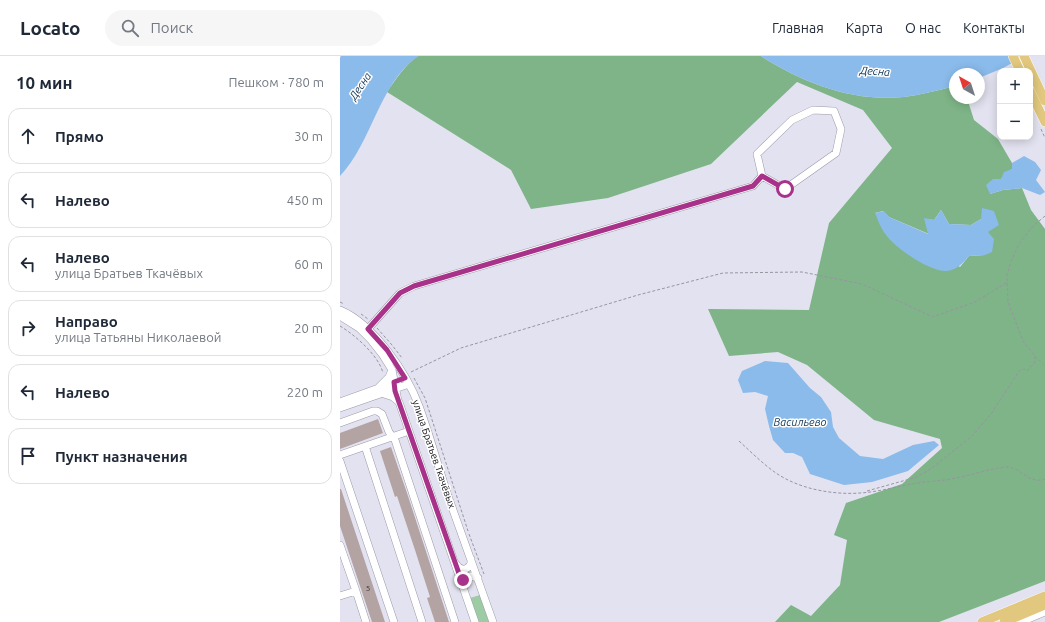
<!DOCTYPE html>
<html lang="ru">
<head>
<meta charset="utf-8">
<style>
	body { margin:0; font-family:Ubuntu,sans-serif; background:#f6f6f7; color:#1f2937 }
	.controls { position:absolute; right:12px; top:12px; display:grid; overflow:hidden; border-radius:8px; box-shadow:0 2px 10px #0003 }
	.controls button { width:36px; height:36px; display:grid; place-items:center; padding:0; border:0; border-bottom:1px solid #e0e1e3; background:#fff; color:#1f2937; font:20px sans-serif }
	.compass { position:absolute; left:609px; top:12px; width:36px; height:36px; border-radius:50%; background:#fff; box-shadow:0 2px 10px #0003; rotate:321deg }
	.stop { position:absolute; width:12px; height:12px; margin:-9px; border:3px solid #a83189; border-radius:50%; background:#fff }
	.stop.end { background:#a83189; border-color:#fff; box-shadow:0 1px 4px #0008 }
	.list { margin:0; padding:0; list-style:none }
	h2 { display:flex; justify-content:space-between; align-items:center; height:52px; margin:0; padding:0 16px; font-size:17px }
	h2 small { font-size:13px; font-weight:400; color:#747a83 }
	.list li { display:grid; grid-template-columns:26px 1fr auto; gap:12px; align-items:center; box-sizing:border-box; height:56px; margin:0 8px 8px; padding:0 8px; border:1px solid #e0e1e3; border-radius:12px }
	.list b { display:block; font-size:15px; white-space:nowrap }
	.list p { margin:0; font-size:13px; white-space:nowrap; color:#747a83 }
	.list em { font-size:13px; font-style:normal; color:#747a83 }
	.icon { flex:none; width:22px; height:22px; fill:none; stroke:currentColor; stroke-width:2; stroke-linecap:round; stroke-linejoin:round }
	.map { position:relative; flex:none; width:705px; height:566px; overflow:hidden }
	header { display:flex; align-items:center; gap:24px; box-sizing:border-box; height:56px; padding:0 20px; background:#fff; border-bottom:1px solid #e0e1e3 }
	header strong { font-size:19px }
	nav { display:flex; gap:22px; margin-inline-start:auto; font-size:14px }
	.search { width:280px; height:36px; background:#f6f6f7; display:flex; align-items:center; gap:10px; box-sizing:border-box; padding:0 14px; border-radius:22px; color:#747a83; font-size:15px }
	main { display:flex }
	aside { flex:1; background:#fff }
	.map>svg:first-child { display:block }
	.green { fill:#9dcca4 }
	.forest { fill:#7eb487; fill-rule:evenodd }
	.water { fill:#8abbeb }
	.building { fill:#b4a3a3 }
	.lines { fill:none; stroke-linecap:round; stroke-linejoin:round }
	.minor-casing { stroke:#9b9aa7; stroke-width:8 }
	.major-casing { stroke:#fff; stroke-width:10 }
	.path { stroke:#9695a0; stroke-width:1; stroke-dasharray:3 2; stroke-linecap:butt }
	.minor { stroke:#fff; stroke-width:7 }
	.major { stroke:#e2c87e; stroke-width:9 }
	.route { stroke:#a83189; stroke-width:5 }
	.labels { text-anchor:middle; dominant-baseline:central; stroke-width:3; stroke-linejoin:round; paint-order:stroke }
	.number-label { font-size:8px; fill:#3c373b }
	.street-label { font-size:10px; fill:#141318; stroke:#fff }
	.water-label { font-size:11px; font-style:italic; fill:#123656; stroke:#fff }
</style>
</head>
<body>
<header>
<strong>Locato</strong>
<div class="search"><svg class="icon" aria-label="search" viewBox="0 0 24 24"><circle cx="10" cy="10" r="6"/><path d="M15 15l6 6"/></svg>Поиск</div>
<nav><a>Главная</a><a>Карта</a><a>О нас</a><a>Контакты</a></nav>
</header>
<main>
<aside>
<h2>10 мин<small>Пешком · 780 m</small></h2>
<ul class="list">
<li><svg class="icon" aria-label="ahead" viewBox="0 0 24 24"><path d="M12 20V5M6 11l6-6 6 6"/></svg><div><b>Прямо</b></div><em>30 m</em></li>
<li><svg class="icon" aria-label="left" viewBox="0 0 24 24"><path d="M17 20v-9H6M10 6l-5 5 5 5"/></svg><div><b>Налево</b></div><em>450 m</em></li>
<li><svg class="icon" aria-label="left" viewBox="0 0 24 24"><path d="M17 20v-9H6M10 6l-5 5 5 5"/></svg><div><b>Налево</b><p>улица Братьев Ткачёвых</p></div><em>60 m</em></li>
<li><svg class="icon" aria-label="right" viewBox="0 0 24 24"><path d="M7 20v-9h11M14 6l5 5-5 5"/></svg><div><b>Направо</b><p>улица Татьяны Николаевой</p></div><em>20 m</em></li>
<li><svg class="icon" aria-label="left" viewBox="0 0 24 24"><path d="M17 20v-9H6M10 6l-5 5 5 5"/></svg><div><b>Налево</b></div><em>220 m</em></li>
<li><svg class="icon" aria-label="arrive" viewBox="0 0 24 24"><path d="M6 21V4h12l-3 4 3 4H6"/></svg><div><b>Пункт назначения</b></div></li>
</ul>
</aside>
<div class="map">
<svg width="705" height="566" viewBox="0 0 705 566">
	<rect width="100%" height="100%" fill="#e3e2f0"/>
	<path class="green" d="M140,539l9,27h-11l-8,-24z"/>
	<path class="forest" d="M78,0h343c42,27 92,46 143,41 17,-2 34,-7 51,-11v12h12l7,22 24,19 14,24v6l-11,10 -11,15 13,-4 19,-2 9,22 14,19v352l-106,41h-164l16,-17 20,11 29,-31 7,-45 -13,-5 12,-32 56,-19 40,-36 -2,-9 -66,-19 -67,-55 -29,-13 -49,4 -21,-47 101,1 20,-87 63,-75 -29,-38 -66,-28 -86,82 -103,34 -77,11 -20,-39 -124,-78c9,-13 18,-27 31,-36zM601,154l8,14 22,1 10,-6 7,13 -3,23 -16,1 -9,11 -85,-54 8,-2 6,6 40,17 -4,-15 9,1z"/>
	<path class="water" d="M1,0h77c-40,29 -45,85 -78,120v-118z
		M421,0h264l-22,12 -24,10v-4h-24v12c-17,4 -34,9 -51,11 -51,5 -101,-14 -143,-41z
		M684,100l11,6 6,8 -5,10 9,12 -5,3 -18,-7 -19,2 -13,4 -4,-9 7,-6h8l3,-7 8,-3v-6z
		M642,152l12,3 5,14 -11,7 6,7 -2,13 -7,3 -16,1c-6,7 -12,14 -22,15 -17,1 -52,-23 -61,-36 -5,-6 -8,-15 -11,-22l9,-2 5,6 39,17 -4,-16 10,2 7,-10 8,14 22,1 10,-6z
		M425,305l23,2 22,25 11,9 10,15 2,15 6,11 21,18 23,3 30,-14 21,-4 5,4 -31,26 -36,11 -28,3 -34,-11 -8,-17 -9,-4h-8l-12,-13 -4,-14 -4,-17 3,-13 -13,-4 -12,1 -5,-13 4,-9z"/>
	<path class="building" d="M38,363l5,14 -43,16v-16z
		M51,391l16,46 42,129h-14l-8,-24 3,-1 -15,-47 -18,-54 -2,1 -15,-46z
		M0,433h1l44,133h-13l-32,-96z"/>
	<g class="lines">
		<g class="minor-casing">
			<path id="minor" d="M0,254c34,14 67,64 79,96 11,30 19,60 29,90 15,42 30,84 45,126
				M0,260l19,12 12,12 11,14 10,16 6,31
				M28,273l32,-36 14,-7 339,-100 9,-10 -5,-22 35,-34 21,-10 21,1 7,18 -5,24 -51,36 -23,-13
				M39,331l10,-10 3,-7
				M41,337l12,4 6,5 76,220
				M0,346l58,-21
				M0,352l69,-24
				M0,367l33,-12h4l5,3 7,18 6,8 60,182
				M25,390l57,176
				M0,399l69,-24
				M0,405l54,161
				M0,489l16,46
				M116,508c4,7 12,7 15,-1v-4
				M123,529v-4l7,-5 8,2
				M0,540l16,-5 10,31
				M681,566l24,-10"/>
		</g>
		<g class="major-casing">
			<path id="major" d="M673,0l7,15
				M684,0l21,45
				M690,35l15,31
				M642,566l63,-26
				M664,566l41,-17"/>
		</g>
		<path class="path" d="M701,73l4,9
			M705,160l-13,11 -13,17 -8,17 -4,14 1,27 15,39 12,15 10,10
			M0,246l4,2
			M21,258l7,5
			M0,270c15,9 39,30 43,47
			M37,272l15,17 10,13
			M71,316l50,-24 177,-53 85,-22 79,-1 60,12 71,33 42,-15 33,-20
			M74,322l11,20 43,133
			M399,385c12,11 24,23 37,32 23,16 57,22 84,20 19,-1 38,-7 57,-10 13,-2 26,-2 39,-5 17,-3 34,-10 51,-11 14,0 22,18 38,12
			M527,435l50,-14 15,-9 40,-32 19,-22 28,-43 5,-2 3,2 8,-9v-6
			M129,478l15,40"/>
		<use href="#minor" class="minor"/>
		<use href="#major" class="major"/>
	</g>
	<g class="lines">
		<path class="route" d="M123,524v5l-68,-194 -1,-9 11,-4 -18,-28 -19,-21 32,-36 14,-7 339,-100 9,-10 23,13"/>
	</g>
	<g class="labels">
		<g class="number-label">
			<text x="28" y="532">5</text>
		</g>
		<g class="street-label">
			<text transform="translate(94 398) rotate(71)">улица Братьев Ткачёвых</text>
		</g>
		<g class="water-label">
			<text transform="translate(535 15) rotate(4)">Десна</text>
			<text transform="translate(20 30) rotate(-56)">Десна</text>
			<text x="460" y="366">Васильево</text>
		</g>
	</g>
</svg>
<div class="controls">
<button>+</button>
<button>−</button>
</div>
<svg class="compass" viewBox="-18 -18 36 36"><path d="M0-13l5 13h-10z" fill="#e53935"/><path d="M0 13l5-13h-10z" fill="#747a83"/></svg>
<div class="stop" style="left:445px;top:133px"></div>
<div class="stop end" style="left:123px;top:524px"></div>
</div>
</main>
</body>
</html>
